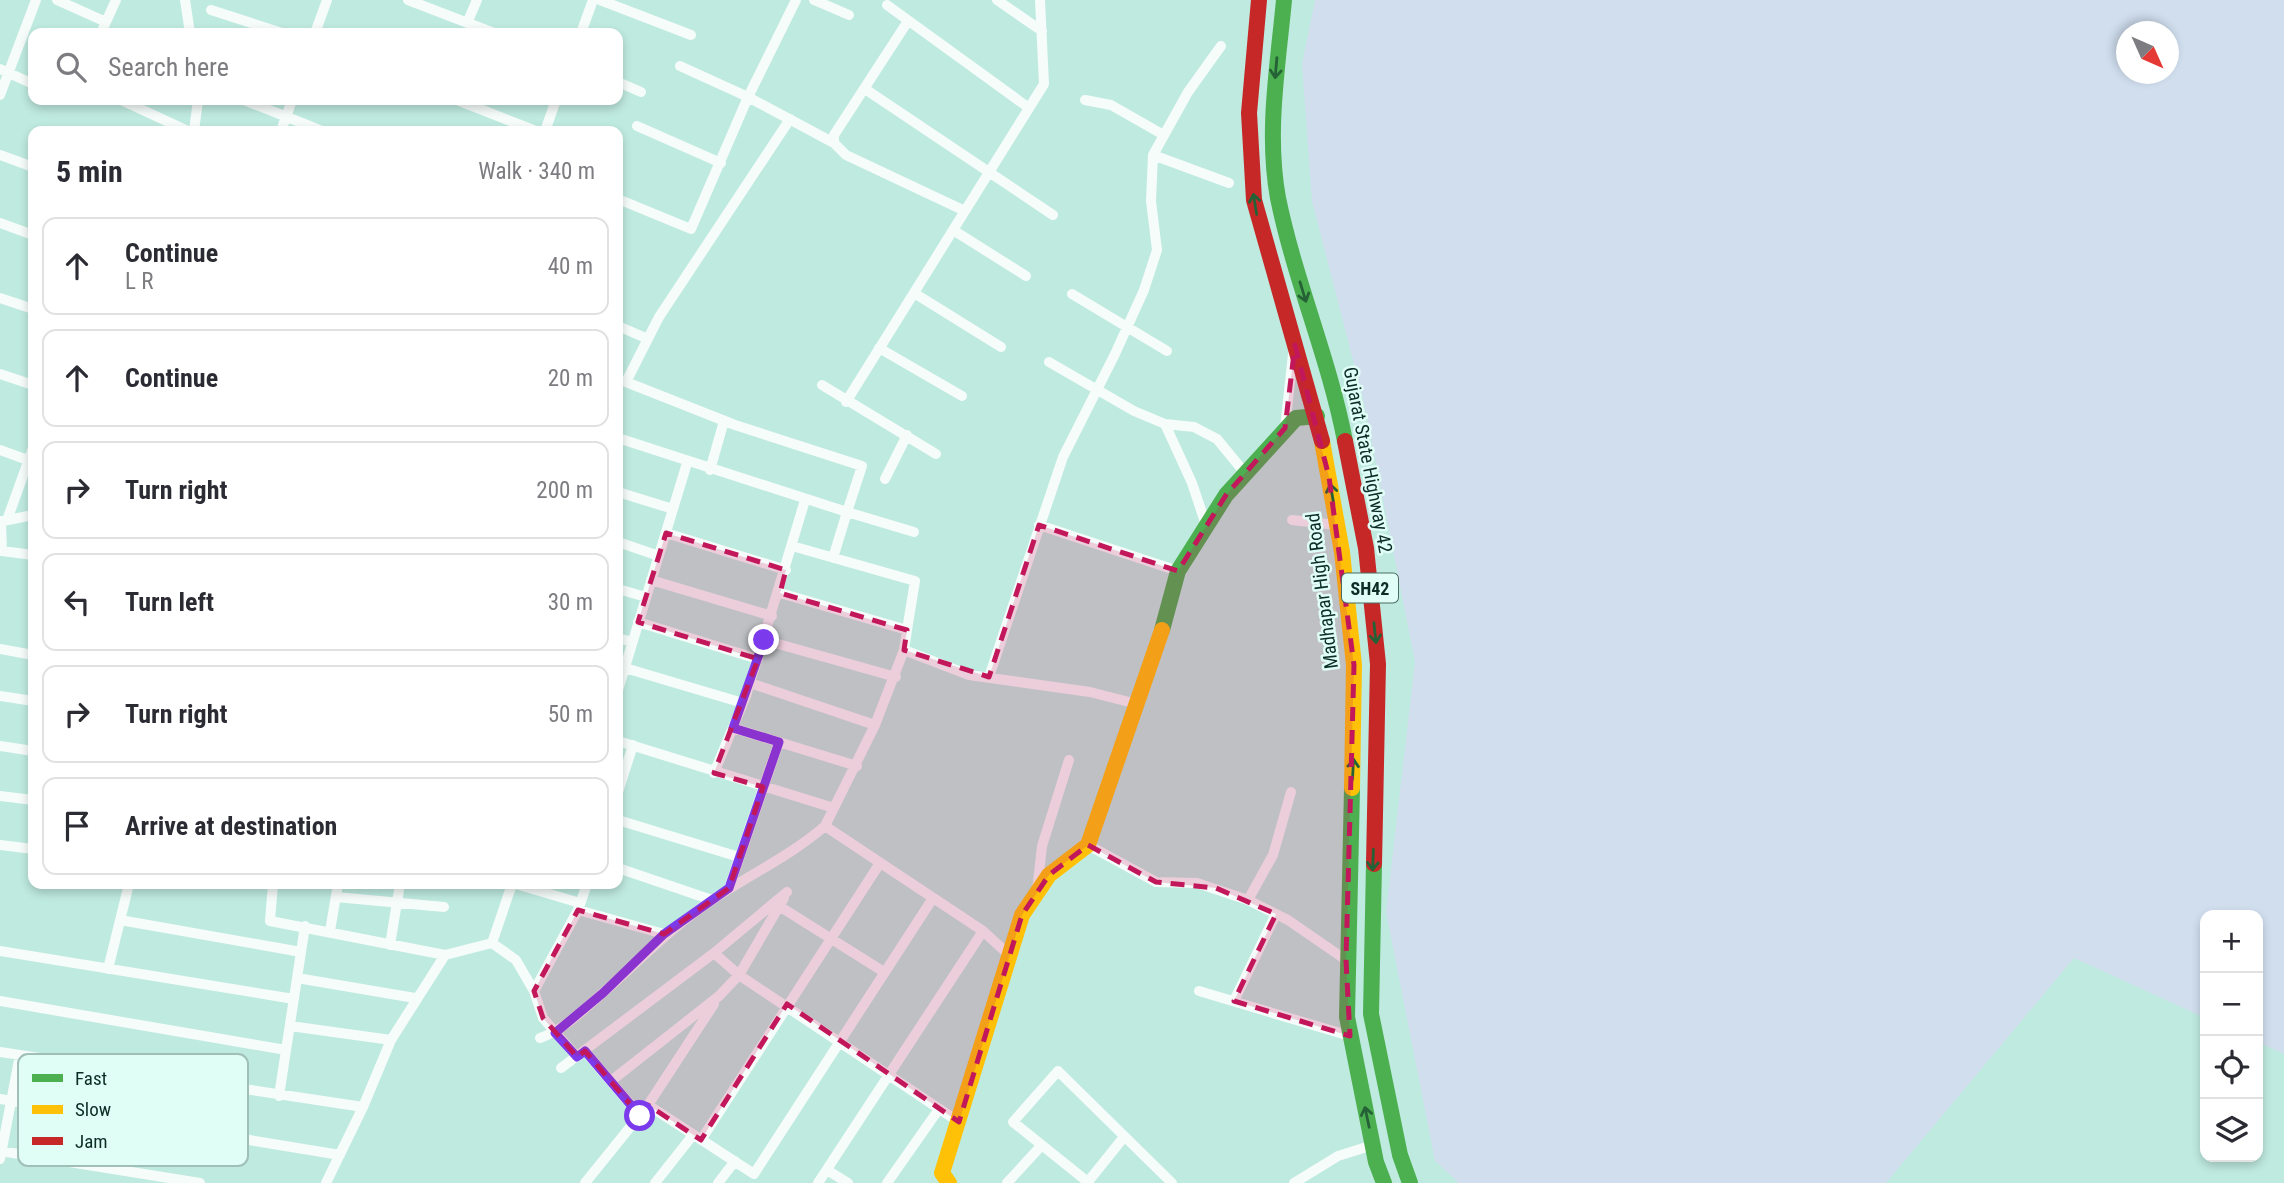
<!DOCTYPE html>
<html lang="en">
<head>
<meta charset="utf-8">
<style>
	body { margin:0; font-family:"Roboto Condensed",sans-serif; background:#f7f7f7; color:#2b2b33 }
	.controls { position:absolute; right:21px; bottom:21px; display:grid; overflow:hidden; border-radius:14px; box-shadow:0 4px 10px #0003 }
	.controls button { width:63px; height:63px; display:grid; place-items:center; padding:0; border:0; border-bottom:2px solid #e1e1e2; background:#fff; color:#2b2b33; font:35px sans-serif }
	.compass { position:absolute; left:2116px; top:21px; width:63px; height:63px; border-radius:50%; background:#fff; box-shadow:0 4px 10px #0003; rotate:135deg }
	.stop { position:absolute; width:21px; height:21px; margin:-16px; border:5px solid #7c3aed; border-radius:50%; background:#fff }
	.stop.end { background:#7c3aed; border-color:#fff; box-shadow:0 2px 7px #0008 }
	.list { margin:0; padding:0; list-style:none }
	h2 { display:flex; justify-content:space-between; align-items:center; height:91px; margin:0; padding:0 28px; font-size:30px }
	h2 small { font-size:23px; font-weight:400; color:#7c7c81 }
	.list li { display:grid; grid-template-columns:46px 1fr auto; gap:21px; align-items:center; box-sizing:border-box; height:98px; margin:0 14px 14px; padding:0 14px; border:2px solid #e1e1e2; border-radius:14px }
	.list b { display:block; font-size:26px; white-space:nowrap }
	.list p { margin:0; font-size:23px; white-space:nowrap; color:#7c7c81 }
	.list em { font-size:23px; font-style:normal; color:#7c7c81 }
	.icon { flex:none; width:38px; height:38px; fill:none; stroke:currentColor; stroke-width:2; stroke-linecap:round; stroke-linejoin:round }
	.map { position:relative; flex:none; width:2284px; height:1183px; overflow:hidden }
	.search { position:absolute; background:#fff; box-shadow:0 4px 10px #0003; left:28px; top:28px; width:595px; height:77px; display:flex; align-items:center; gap:18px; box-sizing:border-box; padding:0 24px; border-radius:14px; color:#7c7c81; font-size:26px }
	.panel { position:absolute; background:#fff; box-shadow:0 4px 10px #0003; left:28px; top:126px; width:595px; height:763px; border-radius:14px }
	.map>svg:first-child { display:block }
	.green { fill:#d0deee; fill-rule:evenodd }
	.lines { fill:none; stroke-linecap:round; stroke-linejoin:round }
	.street { stroke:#f5fcfa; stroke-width:10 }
	.fast { stroke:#4caf50; stroke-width:16 }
	.slow { stroke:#ffc107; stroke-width:16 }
	.jam { stroke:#c62828; stroke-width:16 }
	.oneway { stroke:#256136 }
	.route { stroke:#7c3aed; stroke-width:9 }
	.marked { fill:#c2185b; fill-opacity:0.2; stroke:#c2185b; stroke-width:5; stroke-dasharray:14 9; stroke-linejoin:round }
	.labels { text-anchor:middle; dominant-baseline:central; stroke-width:5; stroke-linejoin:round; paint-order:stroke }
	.shield { fill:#e0fef5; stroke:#4b6c63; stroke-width:2 }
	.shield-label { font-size:18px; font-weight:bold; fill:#0b2d25 }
	.street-label { font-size:19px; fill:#0b2d25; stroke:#e0fef5 }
	.key { fill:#e0fef5; stroke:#a0bfb7; stroke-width:2 }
	.key-label { font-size:19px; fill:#0b2d25 }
</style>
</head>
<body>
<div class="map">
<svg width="2284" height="1183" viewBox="0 0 2284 1183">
	<rect width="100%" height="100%" fill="#bfeadf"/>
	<path class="green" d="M1315,0h969v1054l-26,-12v-127h-53v103l-131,-60 -188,225h-427l-24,-22 -49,-249 29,-250 -51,-259 -52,-202 -10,-137zM2126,32h42v42h-42z"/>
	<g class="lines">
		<path class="street" d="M57,0l49,22
			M185,0l5,33
			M408,0l86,33
			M600,0l91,35
			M814,0l35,15
			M997,0l45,31
			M887,5l142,103
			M211,10l71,23
			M908,21l-74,114v8l12,12 119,56
			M467,23l10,-23
			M101,33l15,-33
			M315,33l12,-33
			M581,33l12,-33
			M680,66l68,31 86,46
			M0,69l33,15
			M618,82l23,10
			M865,89l188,126
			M0,95l36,-95
			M66,100h2
			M121,100l67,31
			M244,100l78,31
			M457,100l79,31
			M1085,100l26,5 51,29
			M637,126l84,37
			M194,131l4,-31
			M281,131l11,-31
			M545,131l11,-31
			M0,155l33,12
			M1153,155l76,28
			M618,199l73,30 57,-132 48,-97
			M0,223l33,12
			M953,230l73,46
			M914,293l87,54
			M1072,294l95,57
			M0,298l33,11
			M618,326l30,13
			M879,348l83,48
			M1049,362l85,49 31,13 29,3 23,12 28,34
			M0,374l33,11
			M822,385l114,69
			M846,402l198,-318 -4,-84
			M1165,424l27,59 14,42
			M1285,428l8,-74
			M618,438l229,74 15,-46 -127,-41 -109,-43 33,-65 131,-198
			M0,450l33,12
			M710,470l14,-49
			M885,479l22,-44
			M618,492l55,17
			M7,520l26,-72
			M1292,520l45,5
			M1,521l1,30 31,4
			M3,521l30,-6
			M1039,525l139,46
			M666,533l120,37
			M618,542l41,14
			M792,546l123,35 -8,49
			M833,558l14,-46 67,20
			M651,580l121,36
			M618,589l28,8
			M780,593l127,37 -3,20 65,25 121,17 47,12
			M638,622l120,37
			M618,638l14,4
			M764,640l132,37
			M0,649l33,6
			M625,668l118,35
			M989,677l74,-220 52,-103 29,-64 13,-40 -6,-49 2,-46 35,-63 33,-46
			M750,683l125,42
			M618,690l69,-227
			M0,696l33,5
			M733,728l124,38
			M618,741l216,67
			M0,746l33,5
			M714,773l32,-77 59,-196
			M618,792l15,-47
			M0,796l33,4
			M618,820l121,37
			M825,826l50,-101 29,-75
			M0,845l33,4
			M1088,845l68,37 41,1 51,17 25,-45 18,-63
			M618,868l94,32
			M273,884l-3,37 175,34
			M516,884l64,19
			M729,888l50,-146
			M1037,891l5,-45 27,-86
			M336,897l108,10
			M1248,900l40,20 58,40
			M779,906l105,66
			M578,910l86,24
			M120,920l181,32
			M330,931l8,-47
			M492,943l20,-59
			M390,945l10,-61
			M0,951l294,48
			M714,953l25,22 220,147
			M108,969l21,-85
			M297,978l118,20
			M534,991l44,-81 9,-26
			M1199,991l151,45
			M0,1001l286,49
			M1234,1001l42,-87
			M290,1026l101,14
			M540,1038c22,-8 38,-23 56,-39 37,-32 69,-66 109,-94 39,-28 83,-47 120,-79l158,105 25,23
			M585,1051l55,65
			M0,1052l363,55
			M561,1068l153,-115 73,-61
			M611,1081l108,-85 20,-21 45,-77
			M279,1096l26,-170
			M0,1099l340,56
			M648,1105l106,69 179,-276
			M701,1140l179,-277
			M0,1151l200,32
			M0,1159l20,-104
			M827,1170l21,13
			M326,1183l37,-76 28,-67 54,-85 47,-12 24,17 18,31 9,27 34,39
			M585,1183l63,-78 66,-101
			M655,1183l38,-48
			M718,1183l17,-22
			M818,1183l165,-252
			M887,1183l52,-74
			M1007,1183l34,-37
			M1087,1183l37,-46
			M1089,1183l-76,-61 45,-51 114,112
			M1294,1183l44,-27 35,-11"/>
		<path class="fast" d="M1284,0c-6,65 -18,133 -6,198 17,83 51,160 67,243
			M1162,630l16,-59 48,-76 70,-77 21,-2
			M1352,788l-5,229 29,145 8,21
			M1374,864l-3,150 29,141 10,28"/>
		<path class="slow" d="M1322,441l20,111 12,113 -2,123
			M949,1183l-7,-10 80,-258 27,-40 39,-30 74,-215"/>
		<path class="jam" d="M1259,0l-10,113 5,87 68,241
			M1345,441l21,107 12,116 -4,200"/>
	</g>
	<defs><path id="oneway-shaft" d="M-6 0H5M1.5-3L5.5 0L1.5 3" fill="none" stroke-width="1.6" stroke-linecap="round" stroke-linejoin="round" transform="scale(1.75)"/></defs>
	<g class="oneway">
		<use href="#oneway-shaft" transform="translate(1276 68) rotate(95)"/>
		<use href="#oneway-shaft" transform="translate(1255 204) rotate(-99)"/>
		<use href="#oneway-shaft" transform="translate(1303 292) rotate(73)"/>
		<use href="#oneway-shaft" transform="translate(1332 494) rotate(-100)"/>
		<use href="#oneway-shaft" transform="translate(1375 633) rotate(84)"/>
		<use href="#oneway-shaft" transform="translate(1353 769) rotate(-87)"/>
		<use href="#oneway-shaft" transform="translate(1373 860) rotate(92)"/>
		<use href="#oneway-shaft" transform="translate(1367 1117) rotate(-102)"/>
	</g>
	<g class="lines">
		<path class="route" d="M640,1116l-55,-65 -8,6 -22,-24 48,-40 61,-59 65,-46 50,-146 -46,-14 31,-88"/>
	</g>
	<path class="marked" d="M1295,345l34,132 25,188 -8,295 4,76 -116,-35 42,-87 -60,-26 -60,-6 -68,-37 -39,30 -27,40 -63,207 -172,-118 -86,136 -53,-35 -8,11 -55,-65 -8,6 -34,-39 -9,-27 44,-81 86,24 65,-46 34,-101 -49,-14 44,-114 -120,-37 28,-89 120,37 -6,23 127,37 -3,20 85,27 50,-152 139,46 48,-76 59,-67z"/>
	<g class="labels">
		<rect class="shield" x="1342" y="573.5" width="56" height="29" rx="5"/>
		<g class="shield-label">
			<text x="1370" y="588">SH42</text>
		</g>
		<g class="street-label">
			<text transform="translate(1368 460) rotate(79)">Gujarat State Highway 42</text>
			<text transform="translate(1322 591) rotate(-97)">Madhapar High Road</text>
		</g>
	</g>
	<rect x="18" y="1054" width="230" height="112" rx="10" class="key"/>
	<rect x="32" y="1074" width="31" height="8" fill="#4caf50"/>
	<rect x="32" y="1105" width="31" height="9" fill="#ffc107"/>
	<rect x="32" y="1137" width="31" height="8" fill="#c62828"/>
	<g class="key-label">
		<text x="75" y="1085">Fast</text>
		<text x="75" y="1116">Slow</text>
		<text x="75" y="1148">Jam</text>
	</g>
</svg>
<div class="controls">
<button>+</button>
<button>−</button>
<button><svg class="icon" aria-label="locate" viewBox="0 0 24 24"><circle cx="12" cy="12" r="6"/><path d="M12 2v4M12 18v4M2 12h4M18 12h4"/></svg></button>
<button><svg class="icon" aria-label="layers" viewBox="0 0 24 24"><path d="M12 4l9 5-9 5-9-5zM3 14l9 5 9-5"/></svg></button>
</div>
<svg class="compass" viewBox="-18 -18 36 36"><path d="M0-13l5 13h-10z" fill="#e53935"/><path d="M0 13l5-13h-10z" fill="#7c7c81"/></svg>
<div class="stop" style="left:640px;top:1116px"></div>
<div class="stop end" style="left:764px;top:640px"></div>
<div class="search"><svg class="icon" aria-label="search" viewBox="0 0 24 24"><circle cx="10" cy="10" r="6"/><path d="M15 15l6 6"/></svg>Search here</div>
<section class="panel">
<h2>5 min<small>Walk · 340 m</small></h2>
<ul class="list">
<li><svg class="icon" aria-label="ahead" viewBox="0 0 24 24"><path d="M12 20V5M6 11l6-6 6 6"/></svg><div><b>Continue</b><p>L R</p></div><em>40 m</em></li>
<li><svg class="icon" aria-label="ahead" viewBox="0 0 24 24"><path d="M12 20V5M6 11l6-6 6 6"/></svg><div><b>Continue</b></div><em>20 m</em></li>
<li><svg class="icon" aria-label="right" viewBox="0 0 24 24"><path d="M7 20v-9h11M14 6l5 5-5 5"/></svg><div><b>Turn right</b></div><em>200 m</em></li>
<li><svg class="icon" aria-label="left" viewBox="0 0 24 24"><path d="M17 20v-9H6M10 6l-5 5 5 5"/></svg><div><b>Turn left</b></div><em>30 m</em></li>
<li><svg class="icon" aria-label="right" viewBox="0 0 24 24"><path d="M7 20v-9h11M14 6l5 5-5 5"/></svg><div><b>Turn right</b></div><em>50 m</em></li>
<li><svg class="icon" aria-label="arrive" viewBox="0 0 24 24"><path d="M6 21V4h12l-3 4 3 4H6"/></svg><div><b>Arrive at destination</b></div></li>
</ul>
</section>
</div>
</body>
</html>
